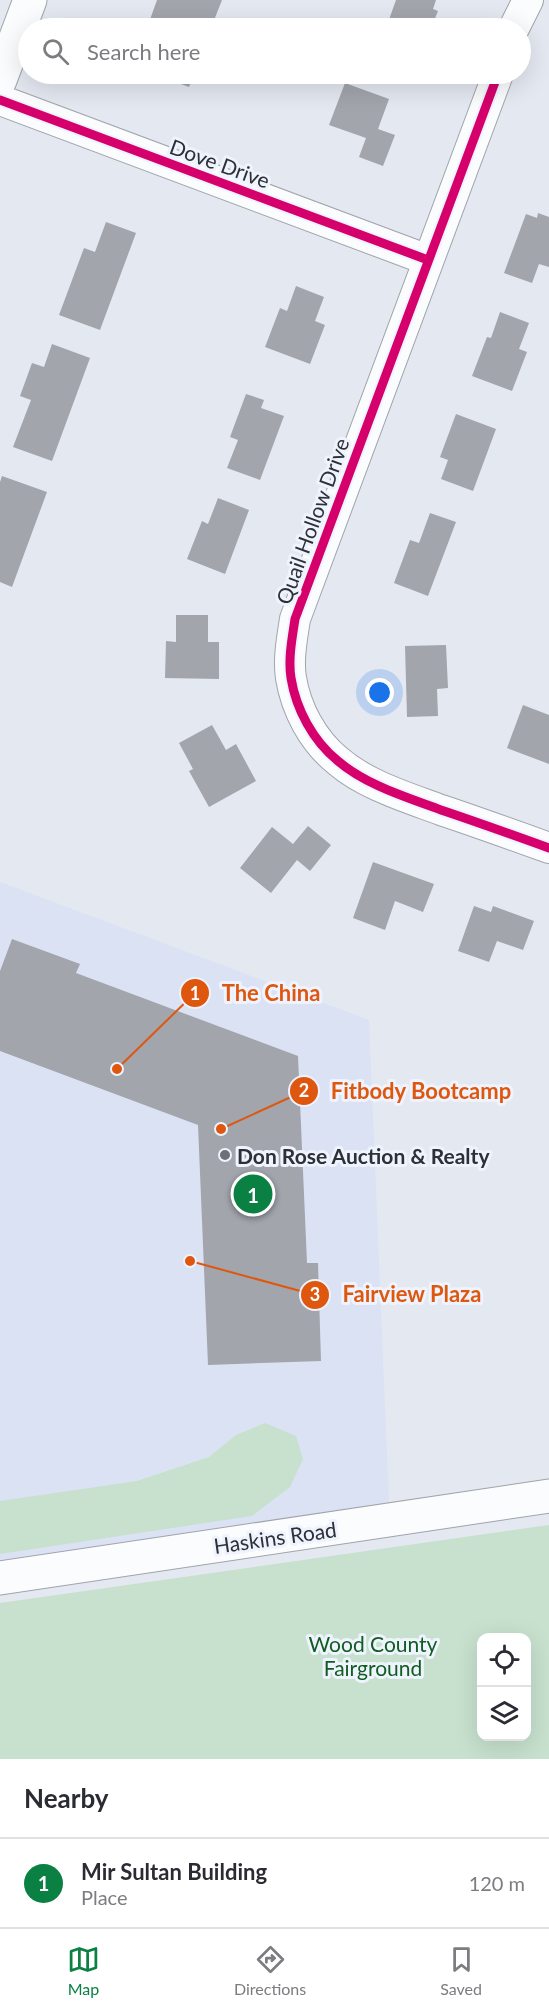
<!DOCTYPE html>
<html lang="en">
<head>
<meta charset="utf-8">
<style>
	body { margin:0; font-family:Lato,sans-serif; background:#f7f7f7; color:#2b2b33 }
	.controls { position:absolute; right:18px; bottom:18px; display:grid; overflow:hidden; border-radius:12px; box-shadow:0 6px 24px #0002 }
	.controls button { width:54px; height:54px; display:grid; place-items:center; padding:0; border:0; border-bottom:2px solid #e1e1e2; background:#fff; color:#2b2b33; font:30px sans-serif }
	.you { position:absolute; left:380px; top:693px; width:21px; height:21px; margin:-15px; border:4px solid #fff; border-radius:50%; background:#1a73e8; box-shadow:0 0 0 9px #1a73e833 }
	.badge { display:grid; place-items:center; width:39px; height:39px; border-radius:50%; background:#0b8043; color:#fff; font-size:20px; font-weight:700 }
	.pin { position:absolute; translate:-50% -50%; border:3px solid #fff; box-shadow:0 2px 6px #0006 }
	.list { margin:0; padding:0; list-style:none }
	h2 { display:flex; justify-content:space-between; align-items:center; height:78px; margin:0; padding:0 24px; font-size:26px }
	h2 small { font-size:20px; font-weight:400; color:#7c7c81 }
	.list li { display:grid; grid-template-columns:39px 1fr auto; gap:18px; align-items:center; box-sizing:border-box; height:90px; padding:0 24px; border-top:2px solid #e1e1e2 }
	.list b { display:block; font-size:22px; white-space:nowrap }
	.list p { margin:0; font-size:20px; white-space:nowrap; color:#7c7c81 }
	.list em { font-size:20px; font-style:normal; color:#7c7c81 }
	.icon { flex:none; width:33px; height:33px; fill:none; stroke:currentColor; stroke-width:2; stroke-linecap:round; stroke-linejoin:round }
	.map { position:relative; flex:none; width:549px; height:1759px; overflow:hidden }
	.search { position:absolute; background:#fff; box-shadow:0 6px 24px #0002; left:18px; right:18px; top:18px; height:66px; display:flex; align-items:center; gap:15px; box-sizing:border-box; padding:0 21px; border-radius:33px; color:#7c7c81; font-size:22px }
	.sheet { height:168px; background:#fff }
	nav { display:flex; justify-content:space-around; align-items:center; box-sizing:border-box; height:84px; border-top:2px solid #e1e1e2; background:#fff; font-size:16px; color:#7c7c81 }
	nav a { display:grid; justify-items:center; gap:3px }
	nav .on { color:#0b8043 }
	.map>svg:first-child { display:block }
	.built { fill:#dbe2f4 }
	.green { fill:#c7e1ce; fill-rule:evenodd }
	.building { fill:#a2a5ac }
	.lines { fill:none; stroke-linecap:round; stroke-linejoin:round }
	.minor-casing { stroke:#a1a4ab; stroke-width:32 }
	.tertiary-casing { stroke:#a1a4ab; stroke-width:35 }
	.secondary-casing { stroke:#a1a4ab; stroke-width:35 }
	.minor { stroke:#fbfcfd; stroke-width:30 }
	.tertiary { stroke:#fbfcfd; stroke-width:33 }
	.secondary { stroke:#fbfcfd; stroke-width:33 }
	.cycleway-casing { stroke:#eef3fd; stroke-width:13 }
	.cycleway { stroke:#d6006c; stroke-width:9 }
	.poi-dot { fill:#6e7078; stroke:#eef3fd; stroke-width:2 }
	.labels { text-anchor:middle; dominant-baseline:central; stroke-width:6; stroke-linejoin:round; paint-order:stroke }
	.street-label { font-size:21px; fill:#2e3037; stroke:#eef3fd }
	.poi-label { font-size:21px; font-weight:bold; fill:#2e3037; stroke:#eef3fd; text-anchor:start }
	.park-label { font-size:21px; fill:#115c21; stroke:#eef3fd }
	.leader { fill:none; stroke:#df570e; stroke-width:2 }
	.callout-dot { fill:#df570e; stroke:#eef3fd; stroke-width:2 }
	.mark-label { font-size:18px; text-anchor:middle; font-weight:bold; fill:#fff }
	.callout-label { font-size:22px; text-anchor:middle; font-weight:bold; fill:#df570e; stroke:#eef3fd; stroke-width:6; stroke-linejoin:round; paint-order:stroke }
</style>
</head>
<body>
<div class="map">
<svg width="549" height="1759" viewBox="0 0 549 1759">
	<rect width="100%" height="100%" fill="#e4e8f1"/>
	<path class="built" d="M0,882l369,138 20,482 -389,60z"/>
	<path class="green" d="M265,1423l31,13 7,23 -13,28 -38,29 -252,38v-53l137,-20 72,-24 27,-22z
		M549,1525v234h-549v-156zM482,1638h44v98h-44z"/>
	<path class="building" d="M157,0h65l-11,28h-64z
		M396,0h40l-3,9 5,2 -7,17h-45z
		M154,74h40l-5,13z
		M345,83l44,16 -11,30 17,6 -12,31 -24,-9 7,-19 -37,-13z
		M538,213l11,4v50l-10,-3 -7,19 -28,-10 22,-59 11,4z
		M106,222l30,11 -36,97 -41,-15 25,-67 11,4z
		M296,286l28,11 -9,24 10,4 -15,39 -45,-17 15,-39 7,3z
		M500,312l29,11 -10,26 8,3 -15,39 -40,-15 15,-39 4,1z
		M52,344l38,14 -38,103 -39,-14 18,-47 -11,-4 12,-33 12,4z
		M246,394l18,6 -3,8 23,8 -24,64 -33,-12 11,-28 -8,-3z
		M456,414l40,15 -23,62 -32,-12 7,-19 -8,-3z
		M2,476l45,16 -35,95 -12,-5v-100z
		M218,498l31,12 -24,64 -38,-15 15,-38 6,3z
		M430,513l26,9 -28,74 -34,-13 16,-43 9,3z
		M176,615h32v27h11v37l-54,-1 1,-37 10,1z
		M446,645l2,43 -11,1 1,27 -31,1 -2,-71z
		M523,705l26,10v49l-42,-16z
		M212,725l14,25 10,-6 20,37 -47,26 -20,-36 4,-2 -14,-26z
		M308,826l23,19 -21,26 -13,-11 -26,33 -31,-25 32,-41 21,17z
		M373,862l61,22 -11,28 -28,-11 -10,29 -32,-12z
		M474,906l17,6 2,-6 41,15 -11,29 -26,-9 -8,21 -31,-11z
		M12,939l68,25 -4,9 222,83 9,207h11l3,98 -113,4 -10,-240 -198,-74v-80z"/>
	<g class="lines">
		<g class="minor-casing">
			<path id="minor" d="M514,28l14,-28
				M498,74l-203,545c-3,20 -7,40 -4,59 5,31 22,63 47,83 28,24 68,36 103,49 36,12 72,25 108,38
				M0,100l428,160"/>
		</g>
		<g class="tertiary-casing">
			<path id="tertiary" d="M0,80l30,-80"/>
		</g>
		<g class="secondary-casing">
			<path id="secondary" d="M0,1578l549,-82"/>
		</g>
		<use href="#minor" class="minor"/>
		<use href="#tertiary" class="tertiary"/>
		<use href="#secondary" class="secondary"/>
		<g class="cycleway-casing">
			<path id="cycleway" d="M498,74l-203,545c-3,20 -7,40 -4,59 5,31 22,63 47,83 28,24 68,36 103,49 36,12 72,25 108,38
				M0,100l428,160"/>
		</g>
		<use href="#cycleway" class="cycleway"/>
	</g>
	<circle class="poi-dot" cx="225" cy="1155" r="6"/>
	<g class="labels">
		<g class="street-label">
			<text transform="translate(220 163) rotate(20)">Dove Drive</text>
			<text transform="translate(312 521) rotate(-70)">Quail Hollow Drive</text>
			<text transform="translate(275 1537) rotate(-8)">Haskins Road</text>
		</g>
		<g class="poi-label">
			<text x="237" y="1155">Don Rose Auction &amp; Realty</text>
		</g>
		<g class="park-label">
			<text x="373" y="1643">Wood County<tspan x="373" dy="24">Fairground</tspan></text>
		</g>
	</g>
	<path class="leader" d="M117 1069L195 993M221 1129L304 1091M190 1261L315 1295"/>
	<g class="callout-dot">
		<circle cx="117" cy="1069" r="6"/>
		<circle cx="221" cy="1129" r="6"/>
		<circle cx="190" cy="1261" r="6"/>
		<circle cx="195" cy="993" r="15"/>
		<circle cx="304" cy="1091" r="15"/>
		<circle cx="315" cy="1295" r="15"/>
	</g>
	<g class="mark-label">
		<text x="195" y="1000">1</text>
		<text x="304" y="1097">2</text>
		<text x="315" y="1301">3</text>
	</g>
	<g class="callout-label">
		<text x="271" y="1001">The China</text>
		<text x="421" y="1099">Fitbody Bootcamp</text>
		<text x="412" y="1302">Fairview Plaza</text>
	</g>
</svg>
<div class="controls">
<button><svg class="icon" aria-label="locate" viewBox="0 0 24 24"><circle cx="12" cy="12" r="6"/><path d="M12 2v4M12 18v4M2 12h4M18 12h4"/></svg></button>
<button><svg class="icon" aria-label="layers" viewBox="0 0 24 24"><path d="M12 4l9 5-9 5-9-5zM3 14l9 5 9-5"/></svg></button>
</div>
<div class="you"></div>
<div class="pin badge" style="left:253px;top:1194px">1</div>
<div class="search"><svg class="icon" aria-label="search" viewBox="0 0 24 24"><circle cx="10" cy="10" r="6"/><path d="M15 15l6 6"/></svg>Search here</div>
</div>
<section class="sheet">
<h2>Nearby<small></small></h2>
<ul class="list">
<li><span class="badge">1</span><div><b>Mir Sultan Building</b><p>Place</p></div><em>120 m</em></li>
</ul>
</section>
<nav>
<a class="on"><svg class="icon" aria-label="map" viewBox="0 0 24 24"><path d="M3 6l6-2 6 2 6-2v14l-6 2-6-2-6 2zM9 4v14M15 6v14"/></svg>Map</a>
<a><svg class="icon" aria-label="directions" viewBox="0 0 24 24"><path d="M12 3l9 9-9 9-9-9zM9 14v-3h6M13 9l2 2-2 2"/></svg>Directions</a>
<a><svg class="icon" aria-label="saved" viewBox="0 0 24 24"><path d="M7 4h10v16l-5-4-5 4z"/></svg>Saved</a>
</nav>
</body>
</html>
